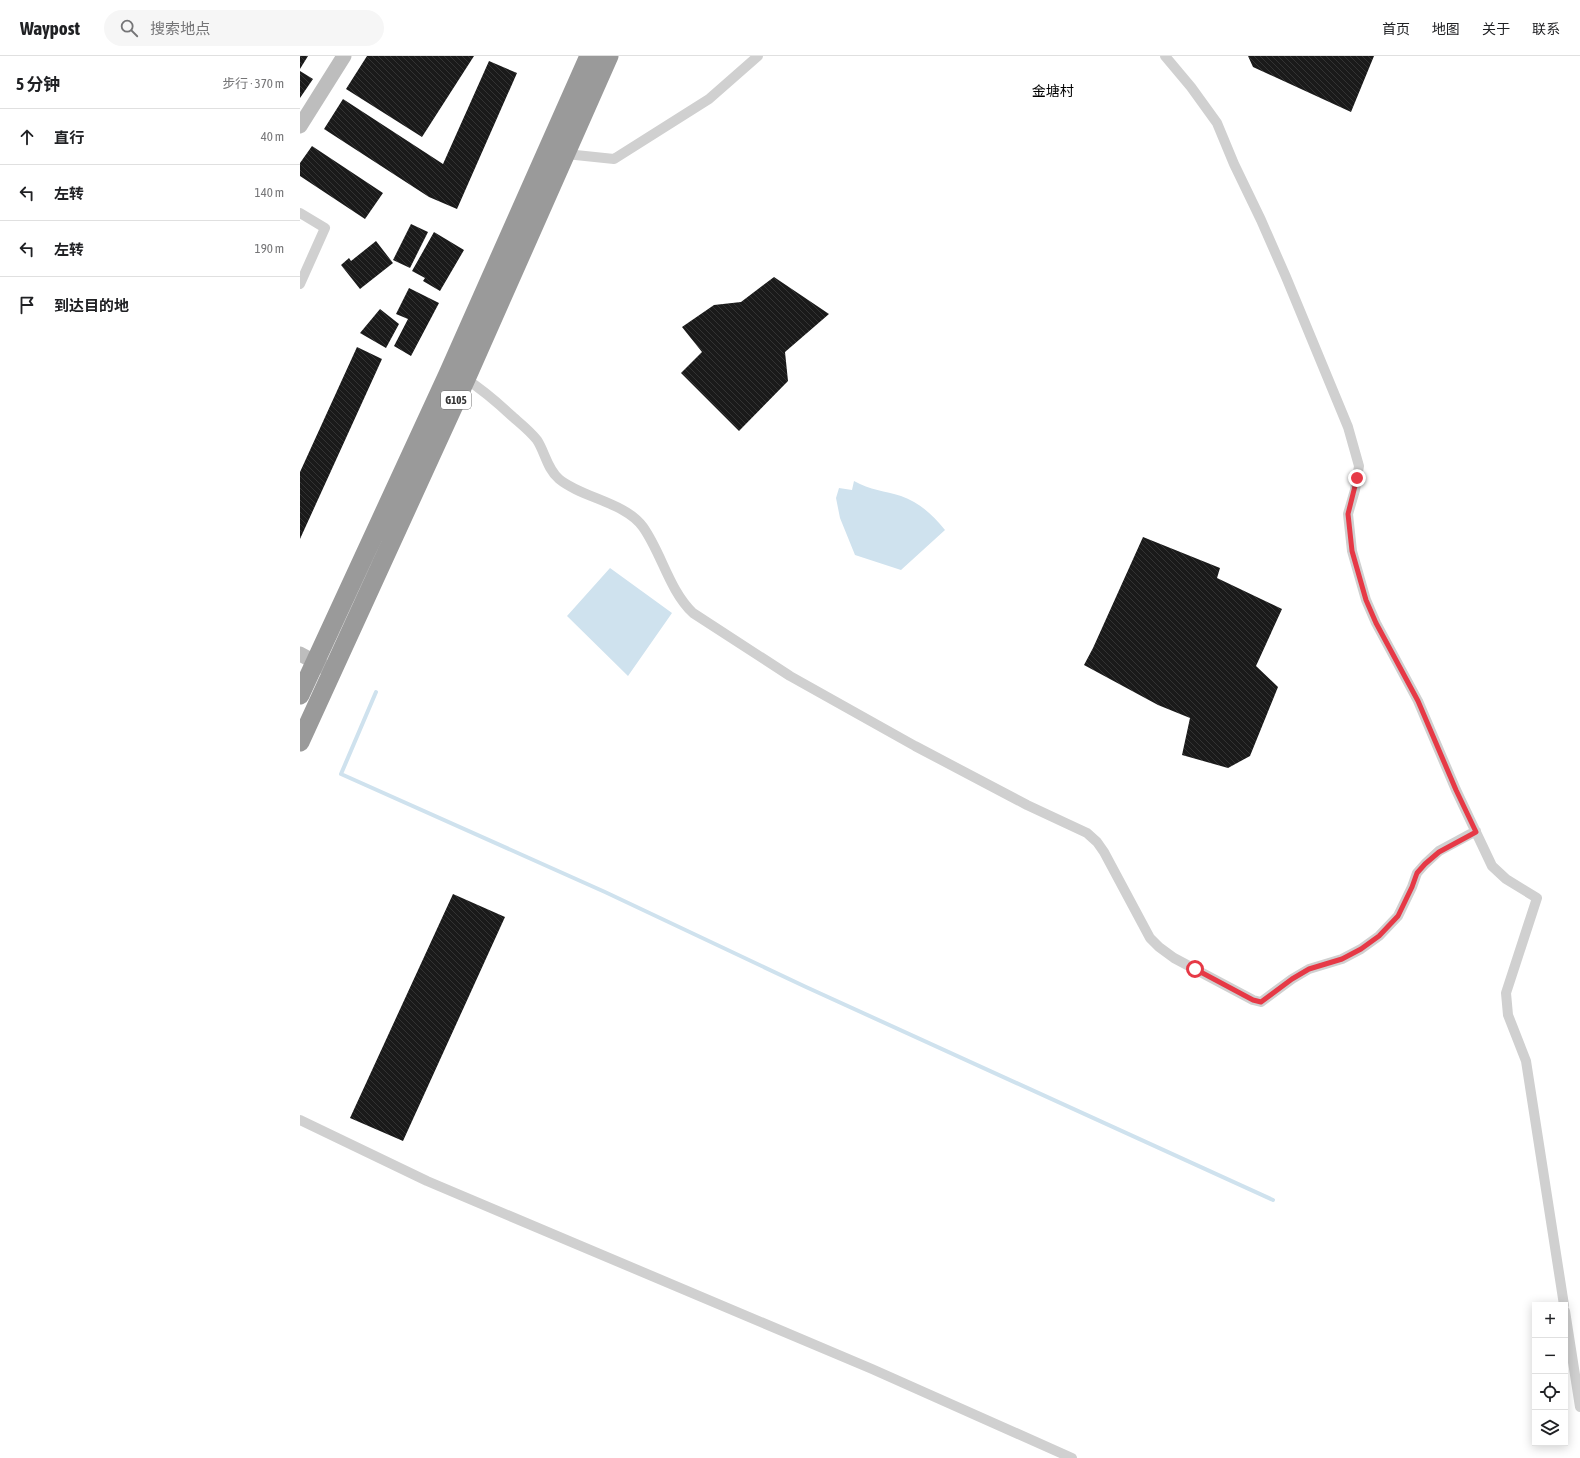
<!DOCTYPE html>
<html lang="zh">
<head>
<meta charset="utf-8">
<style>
	body { margin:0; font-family:"Asap Condensed","Noto Sans SC",sans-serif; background:#f6f6f6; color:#202124 }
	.controls { position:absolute; right:12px; bottom:12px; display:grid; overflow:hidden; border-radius:0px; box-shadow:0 2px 10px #0003 }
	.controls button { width:36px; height:36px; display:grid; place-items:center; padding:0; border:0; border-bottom:1px solid #e0e0e0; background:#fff; color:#202124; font:20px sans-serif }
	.stop { position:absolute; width:12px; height:12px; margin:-9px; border:3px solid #e63946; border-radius:50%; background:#fff }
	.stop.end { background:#e63946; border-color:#fff; box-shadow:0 1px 4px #0008 }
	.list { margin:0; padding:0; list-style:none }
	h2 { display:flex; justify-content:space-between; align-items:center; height:52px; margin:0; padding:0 16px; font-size:17px }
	h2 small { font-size:13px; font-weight:400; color:#757577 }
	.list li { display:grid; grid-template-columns:26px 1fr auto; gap:12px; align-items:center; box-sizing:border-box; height:56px; padding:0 16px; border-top:1px solid #e0e0e0 }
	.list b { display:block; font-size:15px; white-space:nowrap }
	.list em { font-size:13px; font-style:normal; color:#757577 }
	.icon { flex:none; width:22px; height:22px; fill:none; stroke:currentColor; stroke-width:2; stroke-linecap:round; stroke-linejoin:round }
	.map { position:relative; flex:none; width:1280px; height:1402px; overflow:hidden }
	header { display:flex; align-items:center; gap:24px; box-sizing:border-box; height:56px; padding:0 20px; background:#fff; border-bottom:1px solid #e0e0e0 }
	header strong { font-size:19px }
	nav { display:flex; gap:22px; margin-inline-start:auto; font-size:14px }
	.search { width:280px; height:36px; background:#f6f6f6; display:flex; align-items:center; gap:10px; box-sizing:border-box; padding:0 14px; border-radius:22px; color:#757577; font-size:15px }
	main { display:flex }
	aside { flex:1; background:#fff }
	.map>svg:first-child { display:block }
	.water { fill:#cfe2ee }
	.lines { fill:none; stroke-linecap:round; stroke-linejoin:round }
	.stream { stroke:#cfe2ee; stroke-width:4 }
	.building { fill:url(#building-back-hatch) }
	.street { stroke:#d0d0d0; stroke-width:10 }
	.secondary { stroke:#bdbdbd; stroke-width:15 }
	.highway { stroke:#9a9a9a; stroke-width:19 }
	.route { stroke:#e63946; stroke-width:5 }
	.labels { text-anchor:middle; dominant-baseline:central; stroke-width:4; stroke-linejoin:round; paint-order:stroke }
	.shield { fill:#fff; stroke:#707070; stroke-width:1 }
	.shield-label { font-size:11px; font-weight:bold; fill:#333 }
	.quarter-label { font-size:14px; fill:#000; stroke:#fff }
</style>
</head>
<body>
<header>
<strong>Waypost</strong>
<div class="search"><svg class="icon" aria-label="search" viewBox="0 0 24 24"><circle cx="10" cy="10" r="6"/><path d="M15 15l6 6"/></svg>搜索地点</div>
<nav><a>首页</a><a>地图</a><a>关于</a><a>联系</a></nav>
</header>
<main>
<aside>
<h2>5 分钟<small>步行 · 370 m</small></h2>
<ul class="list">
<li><svg class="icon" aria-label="ahead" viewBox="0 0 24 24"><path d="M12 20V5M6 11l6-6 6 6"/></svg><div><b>直行</b></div><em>40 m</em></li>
<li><svg class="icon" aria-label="left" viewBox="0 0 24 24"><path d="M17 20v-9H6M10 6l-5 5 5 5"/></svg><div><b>左转</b></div><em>140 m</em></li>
<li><svg class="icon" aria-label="left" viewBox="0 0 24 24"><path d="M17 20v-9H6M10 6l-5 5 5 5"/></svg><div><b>左转</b></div><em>190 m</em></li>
<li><svg class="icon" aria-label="arrive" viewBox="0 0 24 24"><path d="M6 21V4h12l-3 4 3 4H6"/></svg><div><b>到达目的地</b></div></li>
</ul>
</aside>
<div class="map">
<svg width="1280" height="1402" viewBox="0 0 1280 1402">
	<defs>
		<pattern id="building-back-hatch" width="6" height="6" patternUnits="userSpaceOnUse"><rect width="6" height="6" fill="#1a1a1a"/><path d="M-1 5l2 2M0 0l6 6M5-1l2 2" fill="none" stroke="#333"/></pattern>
	</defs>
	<rect width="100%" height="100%" fill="#fff"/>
	<path class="water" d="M554,425c16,9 31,10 47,15 18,6 32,19 44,34l-44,40 -46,-15 -15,-37 -4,-20 3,-10 13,2z
		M310,512l62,45 -44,63 -61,-60z"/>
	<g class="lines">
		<path class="stream" d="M76,636l-35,82 264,118 201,95 467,213"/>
	</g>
	<path class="building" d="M0,0h8l-8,13z
		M67,0h107l-52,81 -76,-48z
		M948,0h126l-23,56 -98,-45z
		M189,5l28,12 -60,136 -28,-12 -105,-68 19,-30 100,65z
		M0,15l13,8 -13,19z
		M12,90l71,47 -18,26 -65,-43v-13z
		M111,168l17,8 -18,36 -17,-8z
		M134,176l30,18 -24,41 -17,-10 2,-3 -13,-7z
		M76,185l17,22 -33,26 -19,-24 8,-7 2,3z
		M474,221l55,37 -44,38 3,29 -49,50 -58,-58 21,-21 -20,-25 32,-22 27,-3z
		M109,232l30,15 -28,53 -17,-10 14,-27 -12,-5z
		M80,253l19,15 -13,24 -26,-15z
		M57,291l25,12 -82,180v-67z
		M843,481l77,31 -3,10 65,31 -26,57 22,21 -28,69 -22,12 -46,-13 8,-37 -32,-13 -74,-40 9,-17z
		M153,838l52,23 -102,224 -53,-23z"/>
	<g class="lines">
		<path class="street" d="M865,0l26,31 26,36 17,41 27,56 25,57 62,150 11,39 -4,24 -7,24 4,37 14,49 10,23 42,78 38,89 36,76 14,13 31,19 -31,95 2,22 18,46 38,244
			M266,98l48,5 95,-60 49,-43
			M0,157l25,15 -25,56
			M166,323c17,11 32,24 47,38 8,7 17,14 24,23 8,12 10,29 22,39 23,19 66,23 84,48 19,27 26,63 50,86l97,63 125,70 112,59 60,28 10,9 7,10 46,86 9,9 15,11 79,42 8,2 31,-23 17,-10 33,-10 19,-10 18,-13 19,-20 14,-29 5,-14 8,-9 14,-13 37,-20
			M0,1064l127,61 445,188 200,89
			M1265,1255l15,96"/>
		<path class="secondary" d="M0,70l44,-70
			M0,598l24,13"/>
		<path class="highway" d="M0,639l148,-321 141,-318
			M0,686l166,-363 143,-323"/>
	</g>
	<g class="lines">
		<path class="route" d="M895,913l58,31 8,2 31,-23 17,-10 33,-10 19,-10 18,-13 19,-20 14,-29 5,-14 8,-9 14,-12 37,-20 -20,-42 -38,-89 -42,-78 -10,-23 -14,-49 -4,-37 9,-36"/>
	</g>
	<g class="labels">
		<rect class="shield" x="141" y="335" width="30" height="18" rx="3"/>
		<g class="shield-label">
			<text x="156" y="344">G105</text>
		</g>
		<g class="quarter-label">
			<text x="753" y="35">金塘村</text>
		</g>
	</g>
</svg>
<div class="controls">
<button>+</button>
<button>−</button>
<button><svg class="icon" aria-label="locate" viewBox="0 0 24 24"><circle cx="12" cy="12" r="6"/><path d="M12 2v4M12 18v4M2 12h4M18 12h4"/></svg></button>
<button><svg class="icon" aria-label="layers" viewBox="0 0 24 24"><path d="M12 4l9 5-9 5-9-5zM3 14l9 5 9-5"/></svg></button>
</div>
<div class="stop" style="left:895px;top:913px"></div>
<div class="stop end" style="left:1057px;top:422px"></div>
</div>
</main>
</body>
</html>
